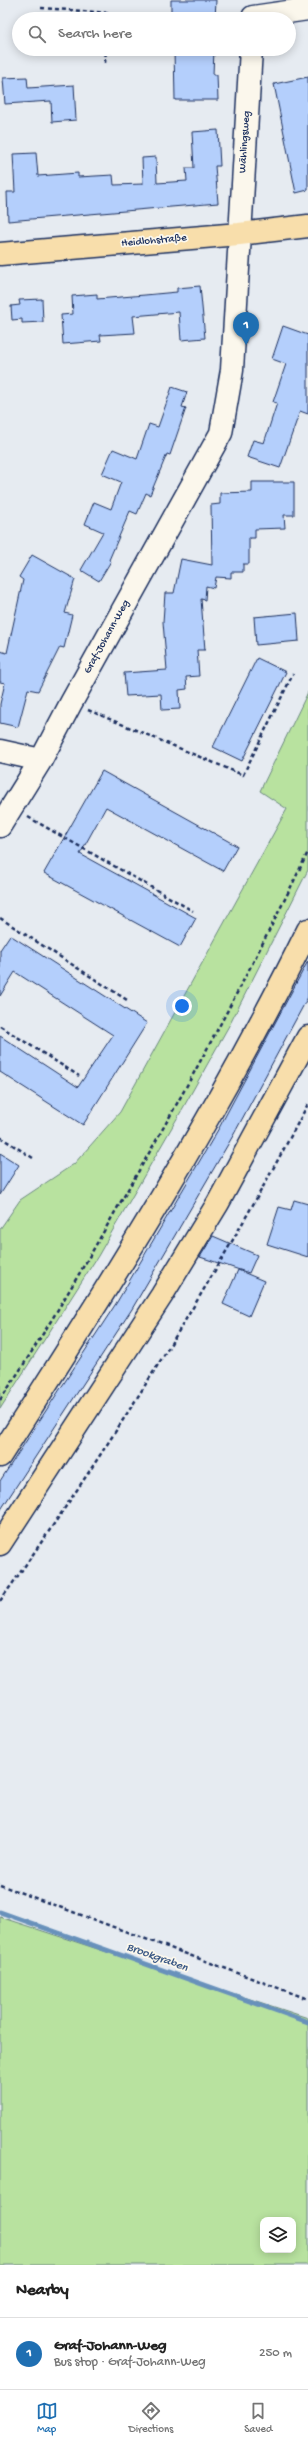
<!DOCTYPE html>
<html lang="en">
<head>
<meta charset="utf-8">
<style>
	body { margin:0; font-family:"Gochi Hand",sans-serif; background:#f2f2f2; color:#222 }
	.controls { position:absolute; right:12px; bottom:12px; display:grid; overflow:hidden; border-radius:8px; box-shadow:0 2px 10px #0003 }
	.controls button { width:36px; height:36px; display:grid; place-items:center; padding:0; border:0; border-bottom:1px solid #e0e0e0; background:#fff; color:#222; font:20px sans-serif }
	.you { position:absolute; left:182px; top:1006px; width:14px; height:14px; margin:-10px; border:3px solid #fff; border-radius:50%; background:#1a73e8; box-shadow:0 0 0 6px #1a73e833 }
	.badge { display:grid; place-items:center; width:26px; height:26px; border-radius:50%; background:#1f6fb2; color:#fff; font-size:13px; font-weight:700 }
	.pin { position:absolute; translate:-50% -33px; filter:drop-shadow(0 1px 2px #0008) }
	.pin::after { content:''; position:absolute; top:21px; width:14px; height:12px; background:inherit; clip-path:polygon(0 0,100% 0,50% 100%) }
	.list { margin:0; padding:0; list-style:none }
	h2 { display:flex; justify-content:space-between; align-items:center; height:52px; margin:0; padding:0 16px; font-size:17px }
	h2 small { font-size:13px; font-weight:400; color:#767676 }
	.list li { display:grid; grid-template-columns:26px 1fr auto; gap:12px; align-items:center; box-sizing:border-box; height:72px; padding:0 16px; border-top:1px solid #e0e0e0 }
	.list b { display:block; font-size:15px; white-space:nowrap }
	.list p { margin:0; font-size:13px; white-space:nowrap; color:#767676 }
	.list em { font-size:13px; font-style:normal; color:#767676 }
	.icon { flex:none; width:22px; height:22px; fill:none; stroke:currentColor; stroke-width:2; stroke-linecap:round; stroke-linejoin:round }
	.map { position:relative; flex:none; width:308px; height:2265px; overflow:hidden }
	.search { position:absolute; background:#fff; box-shadow:0 2px 10px #0003; left:12px; right:12px; top:12px; height:44px; display:flex; align-items:center; gap:10px; box-sizing:border-box; padding:0 14px; border-radius:22px; color:#767676; font-size:15px }
	.sheet { height:124px; background:#fff }
	nav { display:flex; justify-content:space-around; align-items:center; box-sizing:border-box; height:56px; border-top:1px solid #e0e0e0; background:#fff; font-size:11px; color:#767676 }
	nav a { display:grid; justify-items:center; gap:2px }
	nav .on { color:#1f6fb2 }
	.map>svg:first-child { display:block }
	.green { fill:#b8e29f; stroke:#6a887e; fill-rule:evenodd }
	.lines { fill:none; stroke-linecap:round; stroke-linejoin:round }
	.stream { stroke:#6791bb; stroke-width:5 }
	.building { fill:#b4cffc; stroke:#1b2f5e }
	.minor-casing { stroke:#1b2f5e; stroke-width:25 }
	.major-casing { stroke:#1b2f5e; stroke-width:25 }
	.highway-casing { stroke:#1b2f5e; stroke-width:25 }
	.path { stroke:#1b2f5e; stroke-width:2.5; stroke-dasharray:4 3; stroke-linecap:butt }
	.minor { stroke:#fbf7ec; stroke-width:22 }
	.major { stroke:#f8deab; stroke-width:22 }
	.highway { stroke:#f8deab; stroke-width:22 }
	.labels { text-anchor:middle; dominant-baseline:central; stroke-width:3.5; stroke-linejoin:round; paint-order:stroke }
	.street-label { font-size:11px; fill:#1b2f5e; stroke:#fbf7ec }
	.water-label { font-size:12px; font-style:italic; fill:#3a5885; stroke:#fbf7ec }
</style>
</head>
<body>
<div class="map">
<svg width="308" height="2265" viewBox="0 0 308 2265">
	<rect width="100%" height="100%" fill="#e6ebf1"/>
	<filter id="ink" filterUnits="userSpaceOnUse"><feTurbulence type="fractalNoise" baseFrequency=".025" numOctaves="2"/><feDisplacementMap in="SourceGraphic" scale="8" xChannelSelector="R" yChannelSelector="G"/><feConvolveMatrix kernelMatrix="1 2 1 2 8 2 1 2 1" color-interpolation-filters="sRGB"/></filter>
	<g filter="url(#ink)">
		<path class="green" d="M308,692v178l-77,152 -48,86 -85,148 -98,153v-180l20,-29 54,-36 46,-52 167,-303 -27,-18z
			M0,1917l308,101v247h-308zM263,2220h30v30h-30z"/>
		<g class="lines">
			<path class="stream" d="M0,1912l308,110"/>
		</g>
		<path class="building" d="M171,0h45l-1,19h-44z
			M174,49h40l-1,26h4l1,25h-43z
			M27,77l1,11 46,-3 2,35 -24,2 -1,-21 -46,3 -2,-26z
			M308,77v113l-12,3 -22,-109z
			M218,130l2,36h-5l3,37 -210,18 -1,-29h8l-2,-38 23,-1 2,23 40,-3v4l35,-2 1,10 29,-1 -1,-26 14,-1 1,26 30,-2 -1,-13h8l-2,-36z
			M200,286l5,52 -24,2 -2,-28 -46,4 2,17 -35,2 1,6 -38,3 -2,-29 12,-1 -1,-18 25,-2v5l48,-4 32,-3v-4z
			M42,299l1,23 -21,1v-4l-10,1 -1,-14 9,-1 -1,-5z
			M283,326l25,9v79l-8,-3 -20,57 -33,-11 6,-17 11,3 13,-40 -4,-1 13,-38 -14,-5z
			M172,387l15,5 -5,15 4,1 -16,47 -3,-1 -17,41 -4,-2 -9,21 -7,-3 -21,49 2,1 -12,20 -18,-11 22,-38 -18,-8 9,-22 17,7 10,-27 -19,-8 11,-25 24,10 12,-35 9,3z
			M252,482h42v33h-10l1,13 -30,1v9h-6v26h-6v8h-12v6l-15,-1 -2,11 -8,-2 -1,14 -4,-1 4,51h-8l2,26 -13,1 1,12 -8,1 1,19 -18,1 -1,-16 -35,2 -2,-23 43,-3 -4,-48 2,-29h9l7,-34 31,6 -1,-60 9,-1v-11l32,-1z
			M32,555l43,24 -10,34 7,2 -8,33 -4,-1 -22,44 -10,-2 -10,38 -18,-4v-19l5,-21 -5,-1v-31l7,2 16,-73 -4,-3z
			M297,613l2,28 -43,4 -2,-28z
			M257,658l29,14 -44,89 -29,-14z
			M102,771l135,75 -14,25 -117,-64 -26,47 116,64 -16,29 -136,-74z
			M10,935l137,88 -64,102 -83,-53v-36l78,51 35,-52 -98,-63 -15,24v-46z
			M308,961v36l-74,137 -102,175 -132,202v-30l117,-179 102,-174z
			M0,1153l19,12 -19,30z
			M294,1200l14,4v53l-41,-13 12,-37 12,3z
			M213,1236l44,19 -8,18 -49,-16z
			M238,1270l26,11 -15,35 -26,-12z"/>
		<g class="lines">
			<g class="minor-casing">
				<path id="minor" d="M253,17l55,-8
					M0,751l41,9
					M0,826l41,-66 30,-57 150,-270 11,-63 19,-321"/>
			</g>
			<g class="major-casing">
				<path id="major" d="M0,254l239,-20 69,-8"/>
			</g>
			<g class="highway-casing">
				<path id="highway" d="M0,1456c110,-171 218,-343 308,-526
					M0,1544l162,-249 56,-92 90,-166"/>
			</g>
			<path class="path" d="M41,8l68,5 -1,6
				M105,63l1,-14
				M88,710l155,65 50,-101
				M28,817l165,94
				M0,918l127,82
				M0,1026l79,50
				M0,1137l33,21
				M0,1400c45,-66 84,-134 123,-202 66,-113 128,-228 185,-346
				M0,1601c113,-158 217,-325 308,-497
				M0,1885l308,114"/>
			<use href="#minor" class="minor"/>
			<use href="#major" class="major"/>
			<use href="#highway" class="highway"/>
		</g>
	</g>
	<g class="labels">
		<g class="street-label">
			<text transform="translate(245 142) rotate(-86)">Wählingsweg</text>
			<text transform="translate(154 241) rotate(-5)">Heidlohstraße</text>
			<text transform="translate(107 637) rotate(-61)">Graf-Johann-Weg</text>
		</g>
		<g class="water-label">
			<text transform="translate(157 1958) rotate(20)">Brookgraben</text>
		</g>
	</g>
</svg>
<div class="controls">
<button><svg class="icon" aria-label="layers" viewBox="0 0 24 24"><path d="M12 4l9 5-9 5-9-5zM3 14l9 5 9-5"/></svg></button>
</div>
<div class="you"></div>
<div class="pin badge" style="left:246px;top:345px">1</div>
<div class="search"><svg class="icon" aria-label="search" viewBox="0 0 24 24"><circle cx="10" cy="10" r="6"/><path d="M15 15l6 6"/></svg>Search here</div>
</div>
<section class="sheet">
<h2>Nearby<small></small></h2>
<ul class="list">
<li><span class="badge">1</span><div><b>Graf-Johann-Weg</b><p>Bus stop · Graf-Johann-Weg</p></div><em>250 m</em></li>
</ul>
</section>
<nav>
<a class="on"><svg class="icon" aria-label="map" viewBox="0 0 24 24"><path d="M3 6l6-2 6 2 6-2v14l-6 2-6-2-6 2zM9 4v14M15 6v14"/></svg>Map</a>
<a><svg class="icon" aria-label="directions" viewBox="0 0 24 24"><path d="M12 3l9 9-9 9-9-9zM9 14v-3h6M13 9l2 2-2 2"/></svg>Directions</a>
<a><svg class="icon" aria-label="saved" viewBox="0 0 24 24"><path d="M7 4h10v16l-5-4-5 4z"/></svg>Saved</a>
</nav>
</body>
</html>
